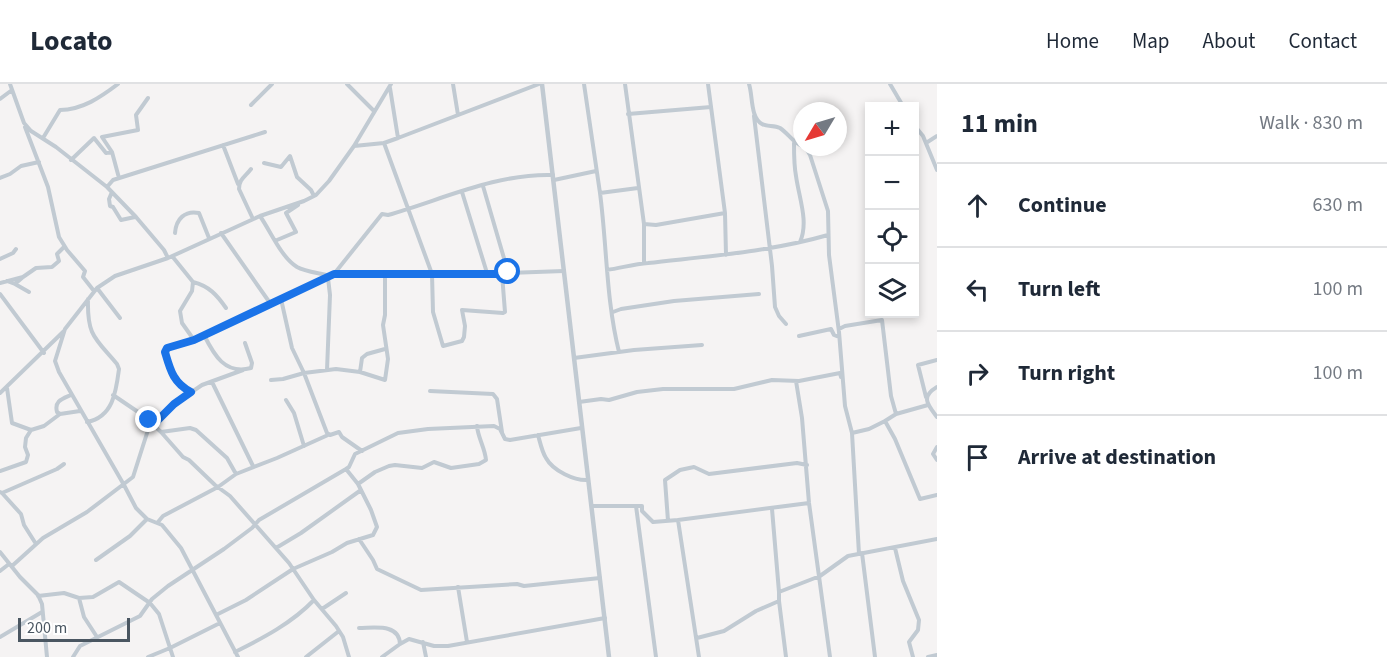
<!DOCTYPE html>
<html lang="en">
<head>
<meta charset="utf-8">
<style>
	body { margin:0; font-family:"Source Sans 3",sans-serif; background:#f2f2f3; color:#1f2937 }
	.controls { position:absolute; right:18px; top:18px; display:grid; overflow:hidden; border-radius:0px; box-shadow:0 3px 9px #0003 }
	.controls button { width:54px; height:54px; display:grid; place-items:center; padding:0; border:0; border-bottom:2px solid #e0e1e3; background:#fff; color:#1f2937; font:30px sans-serif }
	.compass { position:absolute; left:793px; top:18px; width:54px; height:54px; border-radius:50%; background:#fff; box-shadow:0 3px 9px #0003; rotate:232deg }
	.scale { position:absolute; left:18px; bottom:15px; width:112px; box-sizing:border-box; padding-left:6px; border:3px solid #4a5661; border-top:0; font-size:16px; line-height:21px; white-space:nowrap; color:#4a5661; -webkit-text-stroke:4px #fff; paint-order:stroke }
	.stop { position:absolute; width:18px; height:18px; margin:-14px; border:4px solid #1a73e8; border-radius:50%; background:#fff }
	.stop.end { background:#1a73e8; border-color:#fff; box-shadow:0 2px 6px #0008 }
	.list { margin:0; padding:0; list-style:none }
	h2 { display:flex; justify-content:space-between; align-items:center; height:78px; margin:0; padding:0 24px; font-size:26px }
	h2 small { font-size:20px; font-weight:400; color:#747a83 }
	.list li { display:grid; grid-template-columns:39px 1fr auto; gap:18px; align-items:center; box-sizing:border-box; height:84px; padding:0 24px; border-top:2px solid #e0e1e3 }
	.list b { display:block; font-size:22px; white-space:nowrap }
	.list em { font-size:20px; font-style:normal; color:#747a83 }
	.icon { flex:none; width:33px; height:33px; fill:none; stroke:currentColor; stroke-width:2; stroke-linecap:round; stroke-linejoin:round }
	.map { position:relative; flex:none; width:937px; height:573px; overflow:hidden }
	header { display:flex; align-items:center; gap:36px; box-sizing:border-box; height:84px; padding:0 30px; background:#fff; border-bottom:2px solid #e0e1e3 }
	header strong { font-size:28px }
	nav { display:flex; gap:33px; margin-inline-start:auto; font-size:21px }
	main { display:flex }
	aside { flex:1; background:#fff }
	.map>svg:first-child { display:block }
	.lines { fill:none; stroke-linecap:round; stroke-linejoin:round }
	.minor { stroke:#c1cad2; stroke-width:4 }
	.tertiary { stroke:#c1cad2; stroke-width:4.5 }
	.route { stroke:#1a73e8; stroke-width:8 }
</style>
</head>
<body>
<header>
<strong>Locato</strong>
<nav><a>Home</a><a>Map</a><a>About</a><a>Contact</a></nav>
</header>
<main>
<div class="map">
<svg width="937" height="573" viewBox="0 0 937 573">
	<rect width="100%" height="100%" fill="#f5f3f3"/>
	<g class="lines">
		<path class="minor" d="M10,0l14,39 7,8 25,16 51,40 29,30 28,33 4,8
			M347,0l27,27
			M453,0l5,31
			M584,0l16,109 38,-5
			M625,0l19,140 12,1 69,-12 1,42
			M708,0l17,129
			M749,0c4,12 1,33 13,40 5,3 12,1 18,4 9,6 12,14 22,18
			M890,0l13,22
			M390,4l8,50
			M0,15l12,-9
			M251,21l21,-21
			M628,30l83,-7
			M754,32l18,150 3,41 4,9 7,8
			M914,41l9,11 14,34
			M25,43l23,60 11,50 8,13 18,21 -2,6 11,14
			M43,54l17,-28c22,0 41,-13 58,-26
			M384,59l48,131 1,38 10,34 19,-5 2,-4 1,-11 -3,-16 41,3 2,-1 -3,-38
			M794,59c0,11 0,23 2,33 3,22 13,46 4,66
			M926,59l11,-7
			M223,61l15,39
			M354,62l30,-3 14,-5 141,-54
			M805,63l5,8 18,56 1,44 10,77 6,74 7,27 7,121
			M71,76l23,-22 12,15 6,-1
			M264,79l17,4 9,-11 7,21 14,13 3,6
			M251,85c-6,8 -12,10 -12,20l14,30
			M0,94l10,-4 11,-8 18,-4
			M119,94l-7,-26 -10,-15 36,-7 -2,-15 12,-17
			M554,96l42,-9
			M483,102l25,86
			M107,103l6,-7 152,-48
			M112,108l-3,7 1,7 3,1 8,13 14,-3
			M462,108l25,81
			M600,109c7,53 6,107 19,159
			M260,132c11,16 21,41 37,51 9,5 23,6 33,9
			M644,140v39
			M175,149c1,-14 10,-23 24,-20l10,25
			M221,149l49,70 3,1 61,-30 48,-60 6,1c53,-15 109,-42 165,-40
			M277,156l19,-8 -10,-19 12,-8
			M172,172l21,26
			M0,175l13,-6 3,-4
			M607,186c14,-2 27,-6 41,-7 61,-7 121,-11 180,-28
			M335,190h142l87,-3
			M23,193l13,-9 16,-1 7,-6 -2,-7 7,-7
			M0,199l23,-6 -8,7 -8,-3
			M15,200l14,8
			M97,204l23,30
			M0,210l44,59
			M281,215l11,49 12,25 23,60 3,2 9,-3 3,5 20,14
			M613,228l8,-3 53,-8 85,-7
			M839,245l6,-3 37,-6 9,76 5,18
			M204,251c10,20 21,40 47,33l1,-5 -7,-20
			M799,252l32,-7 3,6 5,2
			M194,256l-12,-17 -2,-12 12,-20 1,-9c16,4 24,13 33,26
			M574,274l60,-8 68,-5
			M327,286l3,-75 -2,-17
			M360,288l2,-14 5,-4 18,-5
			M271,296l12,-1 21,-6 32,-4 24,3 25,8 3,-21 -5,-34 2,-10v-41
			M796,297l6,37 7,85 21,154
			M212,298l41,84
			M937,303c-17,10 -9,18 0,30
			M7,304l5,35 19,7
			M430,307l63,3 4,5 5,33
			M191,308c-17,-9 -21,-23 -26,-40l2,-4 27,-8 76,-37
			M0,309l64,-62
			M113,311l31,21 17,16 29,-4 6,2 31,28 9,16 41,-16 51,-23
			M926,313l-8,-32 19,-5
			M286,316l8,13 10,33
			M579,318l22,-3 8,1 28,-8 26,-3h71l38,-9 27,1 41,-8 1,4
			M60,330l-3,-2c-3,-11 5,-13 14,-17
			M885,337l11,-7 32,-9
			M87,338c26,-5 29,-30 32,-53l-2,-5c-22,-26 -30,-28 -29,-65
			M161,348l22,25 6,3 26,25 15,11 59,67 25,37 22,26 7,11 6,20
			M852,349l17,-4 16,-8 10,18 25,60 17,-4
			M538,351c2,7 4,17 8,23 7,13 29,23 42,22
			M937,363l-4,7 4,6
			M346,385l12,15 17,-12 14,-6 6,-1 27,3 12,-6 17,6 28,-4 7,-4c-1,-12 -8,-22 -9,-34
			M0,387l26,-9 2,-7 -3,-8 1,-9 5,-8 13,-4 16,-12 20,-3
			M0,408l2,1 55,-24 7,-5
			M2,409l19,21 3,11 12,19
			M592,422h50v5l11,11 25,-2 21,137
			M636,422l20,151
			M772,425l7,83
			M678,436l131,-17
			M668,437l-3,-41 15,-10 14,-3 15,7 88,-11 10,2
			M158,438l5,-6 55,-29 18,-13
			M359,455l14,21 4,9 44,21 96,-6 7,2 76,-8
			M276,464l25,-15 60,-43
			M895,464l8,33 16,39 -1,10 -9,12 4,15
			M0,468l20,25 18,18 4,9 5,53
			M862,469l13,104
			M96,476l34,-24 17,-17
			M12,482l31,-28 44,-26 46,-35 15,-47 26,-26 28,-19 41,-15
			M0,487l9,-7
			M458,503l9,55
			M38,512l26,-3 15,5 14,-1 26,-15 31,21 9,11 14,43
			M79,514l5,19 13,20
			M322,525l24,-16
			M216,531l30,-15 47,-31 39,-17 15,-9 26,-8 4,-8 -6,-17 -13,-26
			M359,544c15,0 40,-5 41,16l9,-5 25,7h14l157,-28
			M0,553l42,-25
			M697,554l27,-7 32,-20 23,-10
			M423,558l3,15
			M235,568c28,-14 57,-29 79,-52
			M73,573l7,-11 60,-30 12,-17 16,-13 56,-37 28,-21 7,-8 87,-51 3,-2 6,-13 43,-21 30,-4 66,-3 6,3 5,10 5,1 71,-12
			M148,573l22,-9 50,-25
			M238,573l-57,-109 -19,-23 -15,-6 -11,-11 -12,-23 -65,-113 -4,-11 10,-32 32,-41 18,-12 53,-18 92,-42 44,-15 12,-6 13,-14 25,-35 37,-62
			M306,573l33,-26
			M382,573l18,-13
			M786,573l-7,-56v-9l41,-16 28,-20 89,-17
			M928,573l9,-2"/>
		<path class="tertiary" d="M542,0l67,573"/>
	</g>
	<g class="lines">
		<path class="route" d="M149,336l5,4 20,-20 17,-12c-18,-9 -21,-23 -26,-40l2,-4 27,-8 140,-66h168l6,-2"/>
	</g>
</svg>
<div class="controls">
<button>+</button>
<button>−</button>
<button><svg class="icon" aria-label="locate" viewBox="0 0 24 24"><circle cx="12" cy="12" r="6"/><path d="M12 2v4M12 18v4M2 12h4M18 12h4"/></svg></button>
<button><svg class="icon" aria-label="layers" viewBox="0 0 24 24"><path d="M12 4l9 5-9 5-9-5zM3 14l9 5 9-5"/></svg></button>
</div>
<svg class="compass" viewBox="-18 -18 36 36"><path d="M0-13l5 13h-10z" fill="#e53935"/><path d="M0 13l5-13h-10z" fill="#747a83"/></svg>
<div class="scale">200 m</div>
<div class="stop" style="left:508px;top:188px"></div>
<div class="stop end" style="left:149px;top:336px"></div>
</div>
<aside>
<h2>11 min<small>Walk · 830 m</small></h2>
<ul class="list">
<li><svg class="icon" aria-label="ahead" viewBox="0 0 24 24"><path d="M12 20V5M6 11l6-6 6 6"/></svg><div><b>Continue</b></div><em>630 m</em></li>
<li><svg class="icon" aria-label="left" viewBox="0 0 24 24"><path d="M17 20v-9H6M10 6l-5 5 5 5"/></svg><div><b>Turn left</b></div><em>100 m</em></li>
<li><svg class="icon" aria-label="right" viewBox="0 0 24 24"><path d="M7 20v-9h11M14 6l5 5-5 5"/></svg><div><b>Turn right</b></div><em>100 m</em></li>
<li><svg class="icon" aria-label="arrive" viewBox="0 0 24 24"><path d="M6 21V4h12l-3 4 3 4H6"/></svg><div><b>Arrive at destination</b></div></li>
</ul>
</aside>
</main>
</body>
</html>
